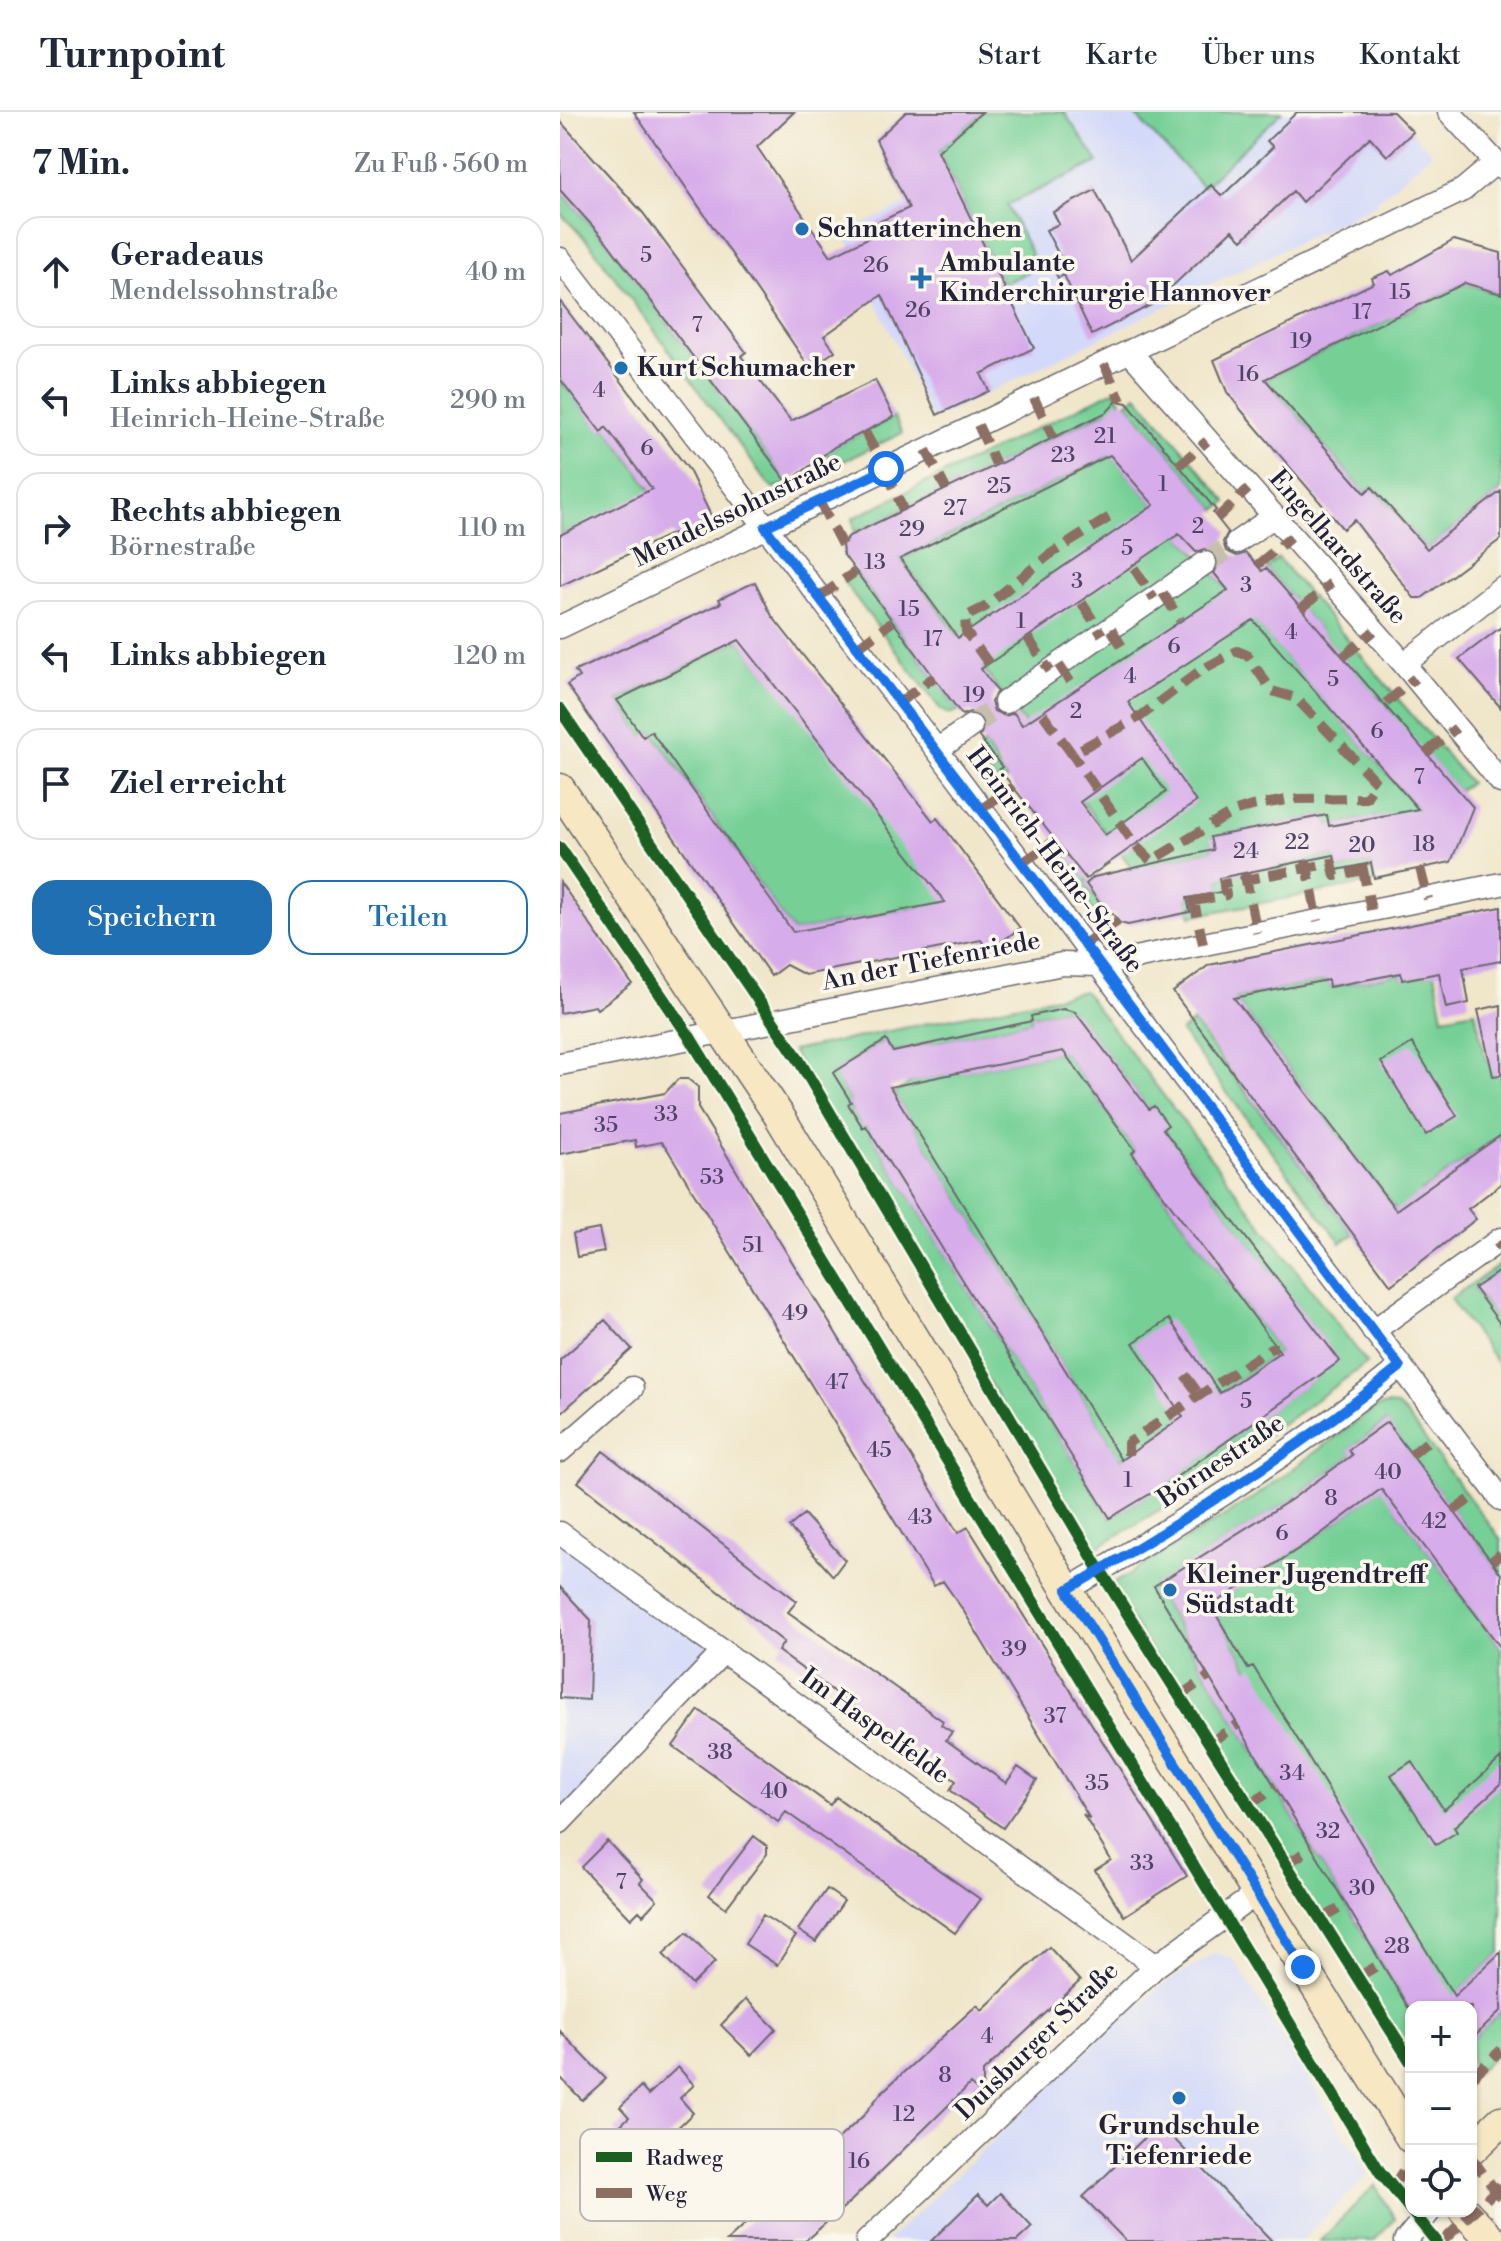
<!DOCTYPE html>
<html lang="de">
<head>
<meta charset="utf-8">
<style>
	body { margin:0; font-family:"Libre Bodoni",serif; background:#f2f2f3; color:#1f2937 }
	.controls { position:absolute; right:24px; bottom:24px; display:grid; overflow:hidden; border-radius:16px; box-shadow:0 2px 6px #0004 }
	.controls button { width:72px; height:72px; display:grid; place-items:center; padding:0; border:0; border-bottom:2px solid #e0e1e3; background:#fff; color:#1f2937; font:40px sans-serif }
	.stop { position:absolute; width:24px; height:24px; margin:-18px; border:6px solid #1a73e8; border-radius:50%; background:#fff }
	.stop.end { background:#1a73e8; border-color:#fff; box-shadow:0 2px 8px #0008 }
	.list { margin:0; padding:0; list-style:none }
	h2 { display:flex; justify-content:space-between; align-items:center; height:104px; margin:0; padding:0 32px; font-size:34px }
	h2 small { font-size:26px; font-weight:400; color:#747a83 }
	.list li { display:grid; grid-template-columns:52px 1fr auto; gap:24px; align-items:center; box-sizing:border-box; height:112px; margin:0 16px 16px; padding:0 16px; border:2px solid #e0e1e3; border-radius:24px }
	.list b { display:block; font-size:30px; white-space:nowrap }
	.list p { margin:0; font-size:26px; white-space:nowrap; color:#747a83 }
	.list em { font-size:26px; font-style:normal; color:#747a83 }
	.actions { display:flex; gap:16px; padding:24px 32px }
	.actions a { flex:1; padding:18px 0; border:2px solid #1f6fb2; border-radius:24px; text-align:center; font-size:28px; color:#1f6fb2 }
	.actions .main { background:#1f6fb2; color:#fff }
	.icon { flex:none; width:44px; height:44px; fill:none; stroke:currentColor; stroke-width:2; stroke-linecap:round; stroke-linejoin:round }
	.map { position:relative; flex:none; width:941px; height:2129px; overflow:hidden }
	header { display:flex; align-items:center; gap:48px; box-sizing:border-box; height:112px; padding:0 40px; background:#fff; border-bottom:2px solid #e0e1e3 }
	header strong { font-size:38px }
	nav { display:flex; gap:44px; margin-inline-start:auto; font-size:28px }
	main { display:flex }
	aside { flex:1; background:#fff }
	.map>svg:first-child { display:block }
	.built { fill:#d3d9f9 }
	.green { fill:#76d096; stroke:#4c7968; stroke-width:2; fill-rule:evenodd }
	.building { fill:#d7acea; fill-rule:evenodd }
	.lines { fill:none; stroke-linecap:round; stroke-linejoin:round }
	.street-tunnel { stroke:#c7bfad; stroke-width:22; stroke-dasharray:22 11; stroke-linecap:butt }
	.street-casing { stroke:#6a676d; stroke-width:25 }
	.secondary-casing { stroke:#6a676d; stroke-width:33 }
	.street { stroke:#fff; stroke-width:22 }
	.secondary { stroke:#f7e8c3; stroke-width:30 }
	.quiet { stroke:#8d6e63; stroke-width:10; stroke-dasharray:20 10; stroke-linecap:butt }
	.cycleway-casing { stroke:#fbf7ec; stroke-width:17 }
	.cycleway { stroke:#1b5e20; stroke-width:12 }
	.route { stroke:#1a73e8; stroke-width:10 }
	.poi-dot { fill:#1f6fb2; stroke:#fbf7ec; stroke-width:3 }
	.labels { text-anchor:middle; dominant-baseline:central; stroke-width:7; stroke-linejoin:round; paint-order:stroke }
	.number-label { font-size:22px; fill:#4f4467 }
	.poi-label { font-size:26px; font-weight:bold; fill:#22223b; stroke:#fbf7ec; text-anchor:start }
	.street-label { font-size:26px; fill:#22223b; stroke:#fbf7ec }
	.key { fill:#fbf7ec; stroke:#bab7b7; stroke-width:2 }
	.key-label { font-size:22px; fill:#22223b }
</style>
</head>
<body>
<header>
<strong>Turnpoint</strong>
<nav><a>Start</a><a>Karte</a><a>Über uns</a><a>Kontakt</a></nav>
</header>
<main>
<aside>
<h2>7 Min.<small>Zu Fuß · 560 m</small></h2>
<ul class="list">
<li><svg class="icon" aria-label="ahead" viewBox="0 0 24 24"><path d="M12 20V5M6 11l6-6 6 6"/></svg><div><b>Geradeaus</b><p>Mendelssohnstraße</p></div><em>40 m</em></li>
<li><svg class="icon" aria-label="left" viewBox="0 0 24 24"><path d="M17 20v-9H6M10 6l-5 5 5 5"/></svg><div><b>Links abbiegen</b><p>Heinrich-Heine-Straße</p></div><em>290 m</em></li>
<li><svg class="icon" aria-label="right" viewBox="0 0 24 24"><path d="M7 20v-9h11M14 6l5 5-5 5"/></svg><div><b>Rechts abbiegen</b><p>Börnestraße</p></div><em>110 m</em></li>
<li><svg class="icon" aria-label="left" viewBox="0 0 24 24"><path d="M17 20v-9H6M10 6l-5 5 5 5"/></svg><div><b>Links abbiegen</b></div><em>120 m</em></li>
<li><svg class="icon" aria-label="arrive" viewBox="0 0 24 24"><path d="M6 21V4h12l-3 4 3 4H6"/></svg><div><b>Ziel erreicht</b></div></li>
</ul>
<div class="actions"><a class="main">Speichern</a><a>Teilen</a></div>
</aside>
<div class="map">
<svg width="941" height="2129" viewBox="0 0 941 2129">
	<rect width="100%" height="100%" fill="#fbf7ec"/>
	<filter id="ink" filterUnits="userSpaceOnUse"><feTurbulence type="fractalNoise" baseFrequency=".0125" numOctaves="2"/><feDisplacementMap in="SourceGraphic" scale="16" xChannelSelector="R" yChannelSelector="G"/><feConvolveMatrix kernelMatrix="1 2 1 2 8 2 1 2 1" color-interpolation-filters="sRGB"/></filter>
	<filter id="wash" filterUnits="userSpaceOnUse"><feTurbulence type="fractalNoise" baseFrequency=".006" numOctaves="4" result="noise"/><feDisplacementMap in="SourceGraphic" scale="32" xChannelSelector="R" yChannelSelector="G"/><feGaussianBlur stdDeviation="1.8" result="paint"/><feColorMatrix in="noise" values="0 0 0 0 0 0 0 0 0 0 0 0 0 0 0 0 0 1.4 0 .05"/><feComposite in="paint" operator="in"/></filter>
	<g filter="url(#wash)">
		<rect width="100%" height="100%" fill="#f0e6ca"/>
		<path class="built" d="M504,0h329l39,41 -60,53 -440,214 -88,-187 63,-29 8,17 47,-22 41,85 34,-17 -30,-62 91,-43z
			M0,1421l164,118 -164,171z
			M656,1841l18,7 135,214 -68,67h-414l231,-219 47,-39z"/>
		<path class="green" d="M422,0h82l34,50 -91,43 31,62 -35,17 -65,-133z
			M572,0h150l-79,75z
			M0,78l46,51 183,243 -16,4 -6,-6 -178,-239 -29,-30z
			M905,171l36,12v196l-74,58 -55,-62 -7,6 -100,-114z
			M0,267l41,52 5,-4 48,67 -94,41z
			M555,278l6,11 -11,9 -255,123 -2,-15z
			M577,283l90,107 -11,8 -89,-107z
			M334,305l8,16 -60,29h-7l-11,-10z
			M551,343l313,361 -48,1 -47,9 -3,-11 -115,22 2,13 -47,11 -25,19 -240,-321z
			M718,446l192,225 -12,8 -64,-73 -8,-15 -14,-11 -106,-124z
			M295,460l104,139 -10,3 -8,-4 -98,-129z
			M179,528l220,271 -40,-4 -126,25 -141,-201 -9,6 -26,-37z
			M424,631l23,37 -8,6c-9,-13 -26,-27 -15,-43z
			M501,733l28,37 -3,3 16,22 -7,6 -46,-60z
			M774,743l3,15 34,-7 4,19 -184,34 -4,-18 34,-6 -2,-14z
			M841,861l1,6 33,-6 8,44 32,-6 11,50 15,-2v76l-80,57 7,9 -24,19 -170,-222 94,-18 2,7z
			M524,879l283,372 -188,135 -89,54 -298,-501zM503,897l11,3 75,97 5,-3 9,23 176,232 -169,120 -60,37 -244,-392 -3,1 -15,-22 3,-3 -17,-29 51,-33 8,12 139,-31 -1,-5z
			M633,910l160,212 -12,9 -160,-211z
			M503,939l72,99 -3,4 148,198 -159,108 -227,-366 18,-12z
			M941,1152v6l-27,19 27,36v43l-51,-69z
			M826,1293l11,1 8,7 96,127v34l-115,-152 -37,28 3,5 -60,44 -138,88 257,425v50l-301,-476 145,-89 120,-89z
			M824,1374l13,24 104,138v304l-50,48 -241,-394 108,-70z
			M941,1899v39l-30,28v-38z
			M815,2073l20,34 -21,22h-54z"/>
		<g id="blocks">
			<path class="building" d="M74,0h160l-37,35 74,109 43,-21 -4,-9 39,-18 -33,-68 30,-28h76l-44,39 96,197 -53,26 8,17 -52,24 -55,-120 -58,41 11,15 -25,17z
				M737,0h96l20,20 -26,24 -17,-19 -68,65 -9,-11 -51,49 -10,-10 -68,64 1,4 -73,37 -28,-60 -6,3 -9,-18 10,-5 -13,-25 13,-6 -6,-12 42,-22 36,70 80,-75 11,11 51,-49 -6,-6z
				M0,9l83,92 103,139 -5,4 50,65 84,-41 19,37 -60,30 -46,36 -182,-242 -46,-51z
				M894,128l47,13v41l-36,-11 -200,96 100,114 7,-6 55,62 74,-58v48l-79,59h-8l-60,-78 -11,9 -101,-118 -15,-19 -13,-32 160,-77 -2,-5 17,-7 3,4z
				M0,189l129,169 25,52 -38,18 -3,-7 -113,53v-51l92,-46 -46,-62 -5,5 -41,-53z
				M557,289l10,2 89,107 -3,3 15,19 -5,10 3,9 11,5 9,-3 16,18 4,-3 207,239 -22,55 -77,16 -3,-15 -34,7 -3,-15 -115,23 2,14 -34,6 3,14 -62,13 -8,-2 -8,-10 -4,2 -22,-31 8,-7 119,-27 -3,-13 117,-22 2,11 89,-17 -165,-189 -125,82 68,100 -110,77 -87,-110 3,-2 -23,-30 6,-11 -3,-9 -12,-5 -8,3 -119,-161 -1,-10 7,-8 258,-124zM550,343l44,50 -196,133 -58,-79zM619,422l17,18 9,-3 11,5 3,9 -5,10 14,17 -206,135 -8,-12 -9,3 -11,-5 -3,-9 6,-11 -16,-22zM582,646l24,34 -61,43 -25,-33z
				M195,470l17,34 161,205 4,-3 83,110 -31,23 -8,-11 -176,35 -19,-10 -15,11 -204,-291 12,-8 -4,-6 146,-68 -2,-4zM179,528l206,262 -152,30 -142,-201 -8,6 -26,-37z
				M941,515v81l-42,-49z
				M0,770l72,102 -35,25 -2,-3 -35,7z
				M941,795v54l-38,7 6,35 -23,5 -7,-35 -37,7 -1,-7 -72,14 -1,-7 -94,18 162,212 105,-75v49l-33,25 8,10 -85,66 -218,-293 36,-27z
				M941,893v70l-8,1 -15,-66z
				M503,897l12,3 74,97 5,-3 14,19 -5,4 177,232 -172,122 -58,35 -244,-392 -3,2 -15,-24 3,-2 -18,-29 53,-33 7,12 139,-31 -1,-5zM503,939l72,99 -3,3 148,199 -60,41 -51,-74 -36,24 50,74 -62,43 -231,-373z
				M852,931l45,73 -31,19 -45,-73z
				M118,967h10l10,8v21l260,425 10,-6 219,349 -63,40 -29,-46 16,-10 -28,-46 7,5 -127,-209 -20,-29 -9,5 -268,-439 -5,-5 -25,5 -1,-7 -75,14v-41l105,-20z
				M39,1117l5,23 -27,5 -4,-23z
				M941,1158v55l-27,-37z
				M45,1208l27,29 -72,65v-54z
				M827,1310l114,152v74l-120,-159 -63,47 -107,70 37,63 5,-3 201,330 47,-44v59l-30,29v-33h-63l-254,-421 138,-87 60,-44 -4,-5z
				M43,1339l194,150 -9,11 155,109 -2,4 11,7 -6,8 60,43 12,-16 19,13 -34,48 -53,-38 6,-9 -178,-130 6,-9 -206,-160z
				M244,1402l41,46 -12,16 -44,-49z
				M0,1475l31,33 -2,80 -29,-2z
				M139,1598l131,95 6,-8 144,102 -25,34 -169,-121 -8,10 -105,-76z
				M941,1646v26l-47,43 3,5 -21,13 -45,-70 21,-14 32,49z
				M194,1724l13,10v8l-41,54 -17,-13z
				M47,1729l36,38 -3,4 17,17 -14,15 -4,-4 -8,8 -50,-52z
				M267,1777l17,12 -28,41 -18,-12z
				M203,1803l33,21 -19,29 -32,-21z
				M127,1820l28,30 -23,23 -29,-31z
				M489,1835l31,34 -97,91v23l-13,-11 -118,116 -47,41h-78l69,-64 5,6 32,-29 -5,-6 35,-32 18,-23 96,-88 5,5z
				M186,1887l30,30 -25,26 -30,-30z
				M0,1919l46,48 -24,21 -22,-23z
				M118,1955l16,18 -14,13 13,15 -51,49 -28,-31 15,-14 -9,-10 21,-20 7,8z
				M599,2012l22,22 91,95h-146l-43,-44z
				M440,2081l32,34 -15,14h-86l47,-46 10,10z"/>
		</g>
	</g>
	<g filter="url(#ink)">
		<use href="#blocks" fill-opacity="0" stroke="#6a676d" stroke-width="2"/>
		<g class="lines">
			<path class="street-tunnel" d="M645,451l32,-21
				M411,614l34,-24"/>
			<g class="street-casing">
				<path id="street" d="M889,0l52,56
					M0,147l377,491 564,749
					M570,240l274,312 97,118
					M677,430l36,-25
					M0,515l903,-437 32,-27
					M844,552l97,-76
					M445,590l200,-139
					M377,638l34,-24
					M0,952l502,-100 38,1 401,-81
					M813,1219l128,-92
					M0,1339l72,-63
					M0,1421l596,433
					M507,1478c115,-68 229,-138 333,-223
					M0,1710l164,-171
					M307,2129l289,-275 100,-72
					M845,2129l25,-30"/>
			</g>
			<g class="secondary-casing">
				<path id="secondary" d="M0,677l218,325 289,476 344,548
					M911,2038l30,-29
					M904,2099l29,30"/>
			</g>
			<use href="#street" class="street"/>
			<use href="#secondary" class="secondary"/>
			<path class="quiet" d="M544,252l17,37
				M474,286l19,39
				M418,313l18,39
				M305,320l20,38
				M366,338l20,39
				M618,354l29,-25
				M326,357l17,41
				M259,389l23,44
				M657,406l31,-29
				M697,453l34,-28
				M574,456l20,31
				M603,481l17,27
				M259,485l36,-25
				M522,491l20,32
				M741,497l30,-26
				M551,517l16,25
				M468,526l22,33
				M298,535l34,-25
				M783,545l31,-26
				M429,552l-23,-32 -1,-15 20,-10 64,-52 61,-38 2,5
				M499,553l16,24
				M340,590l34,-25
				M826,591l29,-25
				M483,602l29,40 69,-38 60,-46 36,-19 10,4 25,36 24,7 80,84 -10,16 -74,1 -40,7 -19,6 -82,49 -16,-16 -63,-91
				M866,641l30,-25
				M421,697l32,-22
				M746,749l12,60
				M462,751l34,-23
				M802,753l9,45
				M860,756l8,31
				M685,761l12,60
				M633,785l10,47
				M634,789l32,-6 -2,-11 108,-21 3,13 28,-6
				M524,832l34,-23
				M937,1130l4,6
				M625,1263l15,21
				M568,1343v-12l143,-95h6
				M851,1343l16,-13
				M893,1399l17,-12
				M932,1449l9,-7
				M619,1584l29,-19
				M649,1631l28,-18
				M689,1693l27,-17
				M726,1752l27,-16
				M761,1807l25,-14
				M798,1865l24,-14
				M911,1966l30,-28
				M911,2045l30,41
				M832,2076l19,-30
				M883,2129l58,-56"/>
			<g class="cycleway-casing">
				<path id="cycleway" d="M0,597l237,348 303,513 311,492
					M0,736l131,191 689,1133 56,69"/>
			</g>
			<use href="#cycleway" class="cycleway"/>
		</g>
	</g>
	<g class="lines" filter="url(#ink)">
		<path class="route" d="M326,357l-121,58 335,438 300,402c-105,85 -218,155 -333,223l236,377"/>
	</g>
	<g class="poi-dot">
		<circle cx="242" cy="117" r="8"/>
		<path d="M357 154h8v8h8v8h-8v8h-8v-8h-8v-8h8z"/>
		<circle cx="61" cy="256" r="8"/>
		<circle cx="610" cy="1478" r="8"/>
		<circle cx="619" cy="1986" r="8"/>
	</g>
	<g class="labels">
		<g class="number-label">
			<text x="86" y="143">5</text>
			<text x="316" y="153">26</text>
			<text x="840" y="180">15</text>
			<text x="358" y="198">26</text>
			<text x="802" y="200">17</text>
			<text x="137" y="213">7</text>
			<text x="741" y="229">19</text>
			<text x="688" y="262">16</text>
			<text x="39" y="278">4</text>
			<text x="545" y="324">21</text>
			<text x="87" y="336">6</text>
			<text x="503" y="343">23</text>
			<text x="603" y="372">1</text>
			<text x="439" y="374">25</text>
			<text x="395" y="396">27</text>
			<text x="638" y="414">2</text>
			<text x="352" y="417">29</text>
			<text x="567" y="436">5</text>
			<text x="315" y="450">13</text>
			<text x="517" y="469">3</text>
			<text x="686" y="473">3</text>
			<text x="349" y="497">15</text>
			<text x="461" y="509">1</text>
			<text x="731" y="520">4</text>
			<text x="373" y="527">17</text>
			<text x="614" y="534">6</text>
			<text x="570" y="564">4</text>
			<text x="773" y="567">5</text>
			<text x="414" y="583">19</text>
			<text x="516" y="599">2</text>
			<text x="817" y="619">6</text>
			<text x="859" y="665">7</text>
			<text x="737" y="730">22</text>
			<text x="864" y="732">18</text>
			<text x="802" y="733">20</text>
			<text x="686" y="739">24</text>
			<text x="106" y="1002">33</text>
			<text x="46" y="1013">35</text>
			<text x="152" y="1065">53</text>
			<text x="193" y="1133">51</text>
			<text x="235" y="1201">49</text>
			<text x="277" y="1270">47</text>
			<text x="686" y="1289">5</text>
			<text x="319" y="1338">45</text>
			<text x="828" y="1360">40</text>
			<text x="568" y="1368">1</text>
			<text x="771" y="1386">8</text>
			<text x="360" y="1405">43</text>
			<text x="874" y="1409">42</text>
			<text x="722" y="1421">6</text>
			<text x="454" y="1537">39</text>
			<text x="495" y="1604">37</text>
			<text x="160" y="1640">38</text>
			<text x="732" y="1661">34</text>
			<text x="537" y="1671">35</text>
			<text x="214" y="1679">40</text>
			<text x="768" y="1719">32</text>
			<text x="582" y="1751">33</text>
			<text x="61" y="1770">7</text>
			<text x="802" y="1776">30</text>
			<text x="837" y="1834">28</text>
			<text x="427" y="1924">4</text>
			<text x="385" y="1963">8</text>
			<text x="344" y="2002">12</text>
			<text x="299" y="2049">16</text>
		</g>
		<g class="poi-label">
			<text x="258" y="117">Schnatterinchen</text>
			<text x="379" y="151">Ambulante<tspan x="379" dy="30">Kinderchirurgie Hannover</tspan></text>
			<text x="77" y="256">Kurt Schumacher</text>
			<text x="626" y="1463">Kleiner Jugendtreff<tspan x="626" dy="30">Südstadt</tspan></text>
			<text x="619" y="2014" text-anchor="middle">Grundschule<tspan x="619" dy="30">Tiefenriede</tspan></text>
		</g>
		<g class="street-label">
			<text transform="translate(177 398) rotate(-26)">Mendelssohnstraße</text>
			<text transform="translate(778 435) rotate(49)">Engelhardstraße</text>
			<text transform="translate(495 748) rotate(53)">Heinrich-Heine-Straße</text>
			<text transform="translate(371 849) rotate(-11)">An der Tiefenriede</text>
			<text transform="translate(661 1349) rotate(-34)">Börnestraße</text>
			<text transform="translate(315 1614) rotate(36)">Im Haspelfelde</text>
			<text transform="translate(477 1929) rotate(-44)">Duisburger Straße</text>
		</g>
	</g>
	<rect x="20" y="2017" width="264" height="92" rx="12" class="key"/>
	<rect x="36" y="2040" width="36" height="10" fill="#1b5e20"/>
	<rect x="36" y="2076" width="36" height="10" fill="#8d6e63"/>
	<g class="key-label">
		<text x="86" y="2053">Radweg</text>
		<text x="86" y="2089">Weg</text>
	</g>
</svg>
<div class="controls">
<button>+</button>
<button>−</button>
<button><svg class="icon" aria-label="locate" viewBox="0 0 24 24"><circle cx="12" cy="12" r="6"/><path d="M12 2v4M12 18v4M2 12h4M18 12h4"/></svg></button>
</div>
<div class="stop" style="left:326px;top:357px"></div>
<div class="stop end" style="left:743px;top:1855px"></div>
</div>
</main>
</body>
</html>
